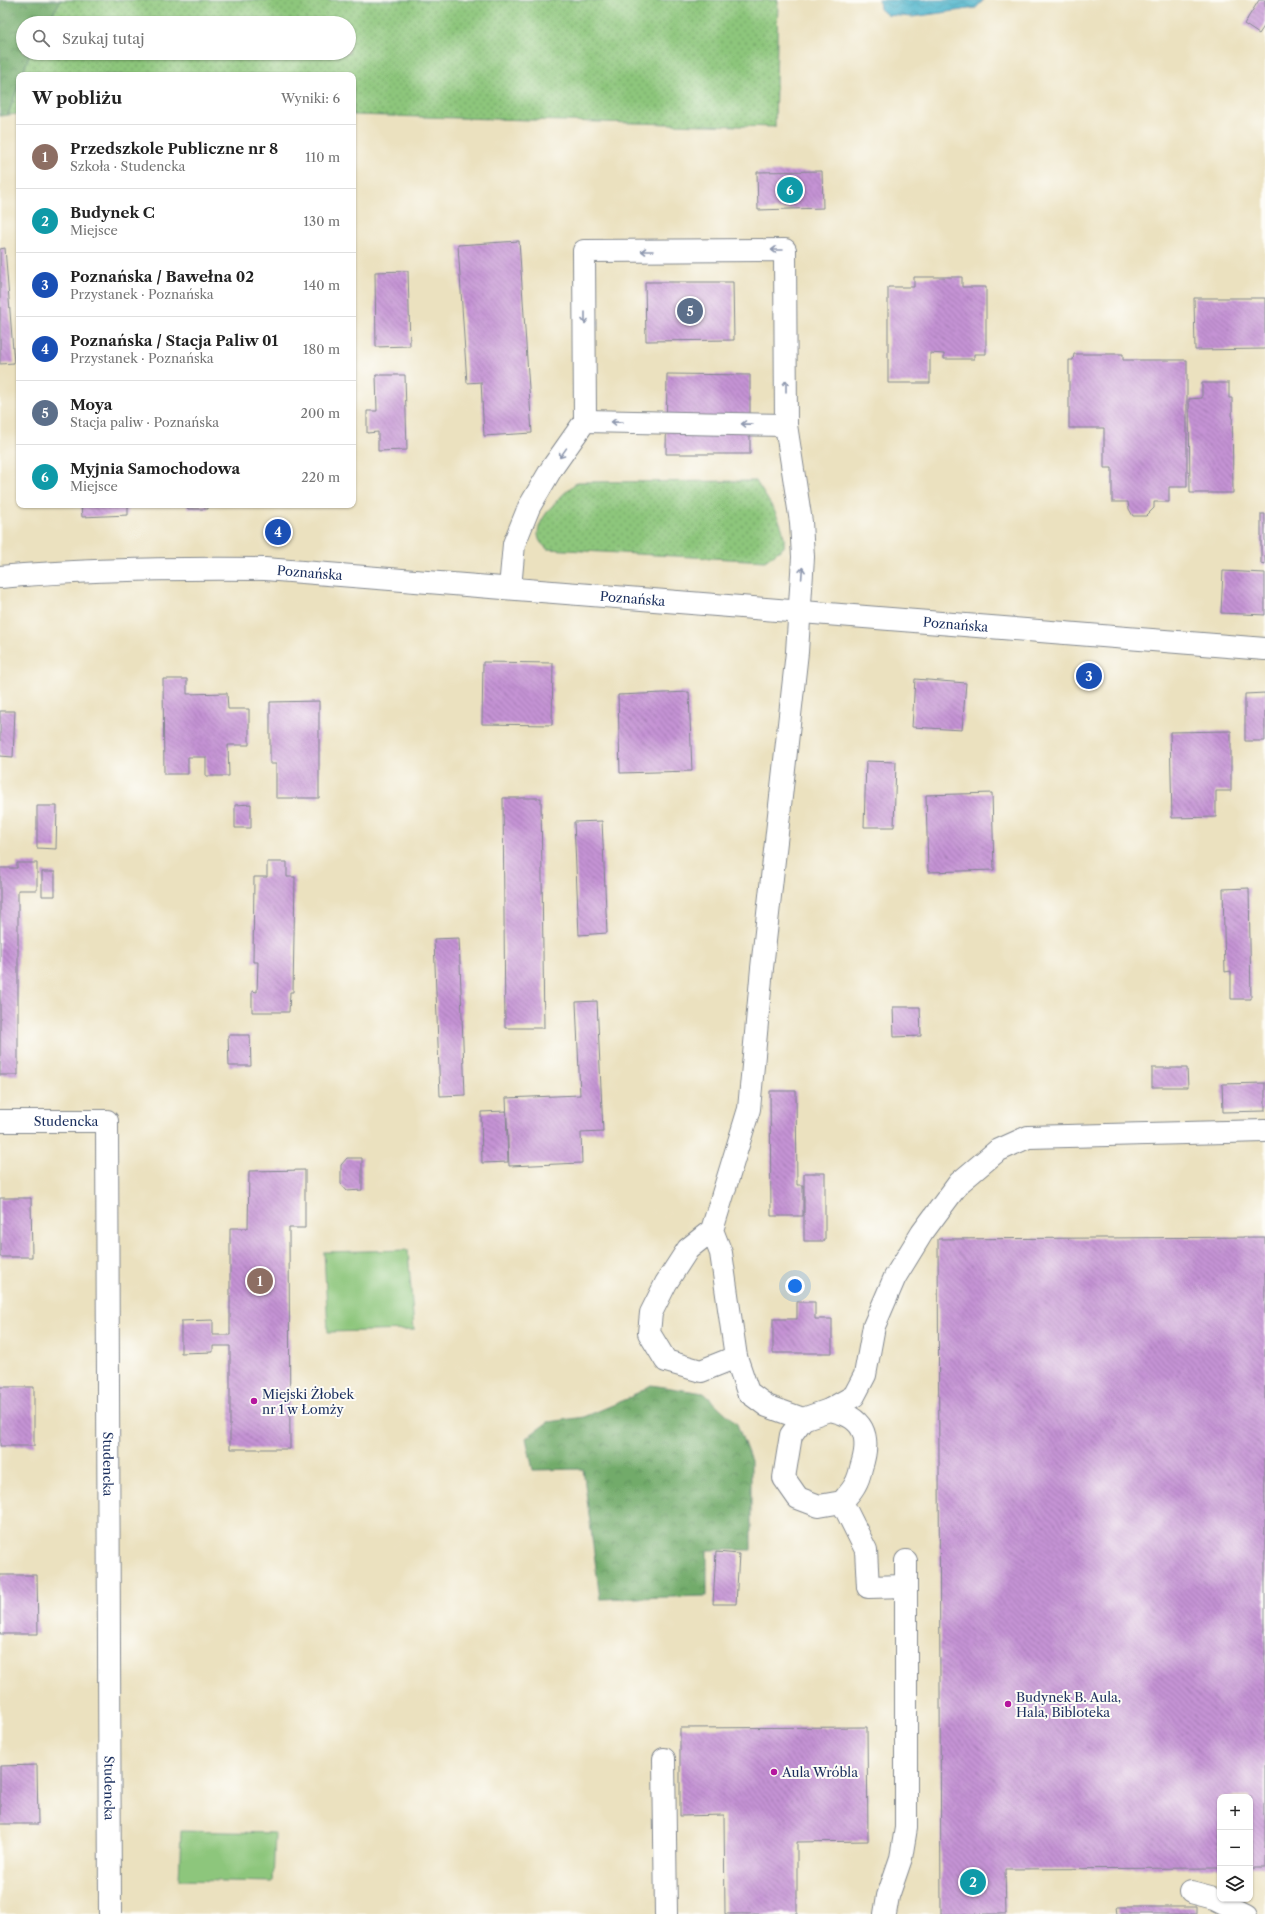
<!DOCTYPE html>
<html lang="pl">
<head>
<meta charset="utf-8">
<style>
	body { margin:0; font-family:"Libre Caslon Text",serif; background:#f6f6f6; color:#222 }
	.controls { position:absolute; right:12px; bottom:12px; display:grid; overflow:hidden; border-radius:8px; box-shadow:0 1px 3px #0004 }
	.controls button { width:36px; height:36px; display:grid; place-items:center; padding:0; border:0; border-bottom:1px solid #e0e0e0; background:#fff; color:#222; font:20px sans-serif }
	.you { position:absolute; left:795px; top:1286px; width:14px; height:14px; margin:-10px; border:3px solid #fff; border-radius:50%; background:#1a73e8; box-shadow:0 0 0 6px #1a73e833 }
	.badge { display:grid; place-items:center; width:26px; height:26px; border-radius:50%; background:#2563eb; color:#fff; font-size:13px; font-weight:700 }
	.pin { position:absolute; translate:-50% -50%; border:2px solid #fff; box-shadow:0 1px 4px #0006 }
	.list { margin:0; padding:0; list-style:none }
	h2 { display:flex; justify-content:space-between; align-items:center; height:52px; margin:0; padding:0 16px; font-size:17px }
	h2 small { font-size:13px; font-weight:400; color:#767676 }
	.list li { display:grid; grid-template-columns:26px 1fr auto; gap:12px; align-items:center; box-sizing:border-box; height:64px; padding:0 16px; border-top:1px solid #e0e0e0 }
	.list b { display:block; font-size:15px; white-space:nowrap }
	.list p { margin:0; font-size:13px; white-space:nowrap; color:#767676 }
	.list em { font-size:13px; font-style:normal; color:#767676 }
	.icon { flex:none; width:22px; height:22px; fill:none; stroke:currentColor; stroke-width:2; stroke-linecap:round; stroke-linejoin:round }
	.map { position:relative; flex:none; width:1265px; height:1914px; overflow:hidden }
	.search { position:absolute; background:#fff; box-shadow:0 1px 3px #0004; left:16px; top:16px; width:340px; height:44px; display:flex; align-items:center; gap:10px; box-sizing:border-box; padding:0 14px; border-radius:22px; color:#767676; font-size:15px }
	.panel { position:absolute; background:#fff; box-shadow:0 1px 3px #0004; left:16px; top:72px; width:340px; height:436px; border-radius:8px }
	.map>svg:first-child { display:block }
	.grass { fill:url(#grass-dots); stroke:#547a6c }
	.forest { fill:url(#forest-crowns); stroke:#466d64 }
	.park { fill:#8dc67b; stroke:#547a6c }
	.water { fill:url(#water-waves); stroke:#347194 }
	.building { fill:url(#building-back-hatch) }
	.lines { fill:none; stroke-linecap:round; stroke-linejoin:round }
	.minor-casing { stroke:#83888e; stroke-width:24 }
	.minor { stroke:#fff; stroke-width:22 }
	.oneway { stroke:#8d97ae }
	.poi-dot { fill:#b5179e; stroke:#fdfcf7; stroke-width:1.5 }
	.labels { text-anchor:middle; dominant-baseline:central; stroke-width:4; stroke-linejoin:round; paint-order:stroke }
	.street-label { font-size:13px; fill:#1b2f5e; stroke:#fdfcf7 }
	.poi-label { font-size:13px; fill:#1b2f5e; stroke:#fdfcf7; text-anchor:start }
</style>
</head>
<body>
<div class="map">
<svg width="1265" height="1914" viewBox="0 0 1265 1914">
	<defs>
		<pattern id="grass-dots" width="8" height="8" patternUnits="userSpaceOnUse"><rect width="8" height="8" fill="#8dc67b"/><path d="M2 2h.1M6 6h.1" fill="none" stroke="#72a168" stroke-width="1.8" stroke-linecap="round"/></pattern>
		<pattern id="forest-crowns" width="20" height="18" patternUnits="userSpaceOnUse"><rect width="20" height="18" fill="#72ab6b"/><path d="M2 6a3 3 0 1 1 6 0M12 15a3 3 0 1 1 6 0" fill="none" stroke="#5d8c5b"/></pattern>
		<pattern id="water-waves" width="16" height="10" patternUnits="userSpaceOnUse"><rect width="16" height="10" fill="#4cb3ca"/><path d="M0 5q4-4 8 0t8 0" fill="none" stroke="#3e92a7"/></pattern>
		<pattern id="building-back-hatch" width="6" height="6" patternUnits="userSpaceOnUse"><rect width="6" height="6" fill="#c593d4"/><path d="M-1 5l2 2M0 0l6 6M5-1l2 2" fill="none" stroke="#9f78af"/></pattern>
	</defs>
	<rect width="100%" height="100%" fill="#fdfcf7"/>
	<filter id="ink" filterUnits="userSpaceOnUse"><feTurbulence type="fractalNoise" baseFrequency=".025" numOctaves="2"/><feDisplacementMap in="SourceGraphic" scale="8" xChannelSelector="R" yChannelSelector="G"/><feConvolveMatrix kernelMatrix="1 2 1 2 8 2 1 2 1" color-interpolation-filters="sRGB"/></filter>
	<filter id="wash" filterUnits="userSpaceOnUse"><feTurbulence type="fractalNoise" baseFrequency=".012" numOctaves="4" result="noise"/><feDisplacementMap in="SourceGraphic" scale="16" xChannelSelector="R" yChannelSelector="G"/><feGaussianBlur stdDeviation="0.9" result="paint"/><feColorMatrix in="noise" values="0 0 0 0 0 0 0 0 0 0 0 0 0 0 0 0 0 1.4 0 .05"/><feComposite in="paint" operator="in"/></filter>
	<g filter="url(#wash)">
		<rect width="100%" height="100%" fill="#ebe1bf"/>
		<path class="grass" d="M61,0h717l-3,127 -422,-12v-40h-331l8,-22h319v-30h-302z
			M19,83v31l-11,1z
			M756,481c11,19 31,43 28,66l-19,14 -218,-12c-3,-3 -7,-6 -8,-10 -7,-18 25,-46 38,-57z"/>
		<path class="forest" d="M0,0h61l-14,23h-24v30h7l-8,22h-3v8l-11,32 -8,1z
			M651,1385l53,8 33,31 14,37v89h-44v46l-107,3 -17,-130 -50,1 -7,-32 22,-16 36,-5 43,-18z"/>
		<path class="park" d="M408,1250l6,80 -86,2 -4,-80z
			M181,1831l94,2 -2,49 -94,-2z"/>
		<path class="water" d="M879,0h105l-8,8 -64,9 -25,-2 -7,-6z"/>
		<g id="blocks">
			<path class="building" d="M1259,0h6v25l-6,9 -15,-10z
				M822,171l1,37 -65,2 -1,-38z
				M519,241l13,192 -48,3 -3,-54 -14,1 -9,-138z
				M5,248l9,115 -14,1v-115z
				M408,271l2,75 -34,1 -1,-75z
				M914,277h48v10h24v67h-12v5h-30v-5l-14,-1v30h-42v-96h26z
				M645,282h88l1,58 -88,1z
				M1194,298h71v51l-70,1z
				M1074,354h49v6h64v127h-18v15h-15v6l-8,8h-13l-4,-7 -1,-7h-16v-34h-8v-40h-35v-68h4z
				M667,374l83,1v79h-84z
				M376,375h29l2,75 -29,1v-19l-11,1v-22h10z
				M1202,383h27v15h3l1,95h-43l-1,-94 13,-1z
				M81,505h47v10l-46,2z
				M187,505h21v4h-21z
				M1261,514h4v51l-4,-1z
				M1223,571l42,2v42l-44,-2z
				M483,662l70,1 -1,62 -70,-1z
				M163,679h24v15l40,-1 1,16h21v36h-21l1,31h-23v-19h-18v17h-24z
				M915,679l51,4 -4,47 -50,-3z
				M689,692l3,79 -72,2 -2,-78z
				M1265,693v48h-20v-47z
				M319,701v97h-43v-34h-6v-62z
				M0,711h15l-2,46 -13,-1z
				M1231,731v60h-15v26l-44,1 -2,-86z
				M866,761l30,1 -2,65h-30z
				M992,793l2,77 -66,2 -2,-77z
				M503,798h38l3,230h-39z
				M251,804v24h-16v-23z
				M37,806h20l-1,43 -19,-1z
				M602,821l5,112 -28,2 -5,-113z
				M267,862h20v15h8l-2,115h-3l-1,20h-37v-21l5,1 1,-30h-5l1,-85h13z
				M17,863h20v27h-19v185h-18v-207h17z
				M42,872h13v24h-13z
				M1249,888l2,111h-20v-28l-6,1 -2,-83z
				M459,938l6,157 -25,1 -6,-157z
				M597,1001l6,131 -22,1 1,30 -73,3 -3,-68 74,-3 -4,-93z
				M893,1007h27l1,29 -27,1z
				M228,1035h22l1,31h-22z
				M1152,1068h35l1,19h-36z
				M1265,1083v28l-42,1 -1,-28z
				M770,1091h26l1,94h6v31h-32z
				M506,1111l2,51 -26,1 -1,-51z
				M347,1158h15v32l-15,1 -6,-7v-19z
				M305,1170v58h-16l1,221h-60v-103h-17v6l-32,1v-32l32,-1v15h17v-107h18l1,-57z
				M804,1173h21v68h-21z
				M0,1198h31l1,59h-32z
				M1265,1237v631h-15v-71h-30v71l-215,1 1,45h-65l-3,-675z
				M797,1302h18v17h17v34h-59v-34h24z
				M0,1387h34v59h-34z
				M716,1552l23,2 -3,50h-23z
				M0,1575h37l1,59h-38z
				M867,1727l1,114 -71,1v72h-72l-1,-99 -44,1v-88z
				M37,1765l1,59h-38v-58z
				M1117,1907h80v7h-79z"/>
		</g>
	</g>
	<g filter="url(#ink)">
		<use href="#blocks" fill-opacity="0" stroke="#83888e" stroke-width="1"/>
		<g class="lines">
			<g class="minor-casing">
				<g id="minor">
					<path d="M585,421l201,4"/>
					<path id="s1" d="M0,577c89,-8 176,-9 265,-8l1000,80"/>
					<path d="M510,588l4,-44 15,-37 23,-39 33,-47 -1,-170 201,-1 1,175 15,97 2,35 -6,95 -35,316 -13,141 -37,121 -24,19 -22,34 -15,30 -2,20 17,28 35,10 35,-14 -15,-104 -9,-23"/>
					<path id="s2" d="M0,1121h107l3,793"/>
					<path d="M736,1357l12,35 19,14 36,13 26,-9 25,-14 11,-21 9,-49 21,-49 27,-44 37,-50 38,-32 31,-14 237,-6"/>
					<path d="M803,1419l-12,16 -7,43 14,20 21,8 23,-4c4,-5 10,-11 13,-17 3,-5 5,-12 6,-17 11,-33 2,-52 -32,-58"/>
					<path d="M842,1502l24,48 2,37 38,-1"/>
					<path d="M664,1759l2,155"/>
					<path d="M1191,1892l23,6 32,16"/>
					<path d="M885,1914l3,-18 13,-38 5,-30v-267"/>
				</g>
			</g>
			<use href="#minor" class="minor"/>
		</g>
		<defs><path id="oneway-shaft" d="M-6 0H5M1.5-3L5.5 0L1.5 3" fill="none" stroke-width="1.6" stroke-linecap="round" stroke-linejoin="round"/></defs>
		<g class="oneway">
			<use href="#oneway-shaft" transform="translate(777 250) rotate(180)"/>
			<use href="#oneway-shaft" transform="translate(647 251) rotate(180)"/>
			<use href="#oneway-shaft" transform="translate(585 318) rotate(90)"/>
			<use href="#oneway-shaft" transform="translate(786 386) rotate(-90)"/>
			<use href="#oneway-shaft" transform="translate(617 422) rotate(-179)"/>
			<use href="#oneway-shaft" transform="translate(747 424) rotate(-179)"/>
			<use href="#oneway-shaft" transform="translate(563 453) rotate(125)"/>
			<use href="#oneway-shaft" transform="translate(802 573) rotate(-86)"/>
		</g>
	</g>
	<g class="poi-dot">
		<circle cx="254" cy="1401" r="4"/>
		<circle cx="1008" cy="1704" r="4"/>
		<circle cx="774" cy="1772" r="4"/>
	</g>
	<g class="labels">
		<g class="street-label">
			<text stroke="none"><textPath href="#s1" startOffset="310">Poznańska</textPath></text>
			<text stroke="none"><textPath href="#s1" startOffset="634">Poznańska</textPath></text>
			<text stroke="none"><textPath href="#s1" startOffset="958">Poznańska</textPath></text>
			<text stroke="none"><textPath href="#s2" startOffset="66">Studencka</textPath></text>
			<text stroke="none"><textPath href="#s2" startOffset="450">Studencka</textPath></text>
			<text stroke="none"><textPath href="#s2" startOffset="774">Studencka</textPath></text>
		</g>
		<g class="poi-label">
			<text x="262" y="1394">Miejski Żłobek<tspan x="262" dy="15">nr 1 w Łomży</tspan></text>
			<text x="1016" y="1697">Budynek B. Aula,<tspan x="1016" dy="15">Hala, Bibloteka</tspan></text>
			<text x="782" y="1772">Aula Wróbla</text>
		</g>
	</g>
</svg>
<div class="controls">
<button>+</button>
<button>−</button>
<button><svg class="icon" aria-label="layers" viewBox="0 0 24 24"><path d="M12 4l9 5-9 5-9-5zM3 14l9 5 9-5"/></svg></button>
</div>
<div class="you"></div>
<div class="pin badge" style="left:260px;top:1281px;background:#8d6e63">1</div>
<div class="pin badge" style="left:973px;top:1882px;background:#0f9aa8">2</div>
<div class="pin badge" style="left:1089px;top:676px;background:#1a4fb4">3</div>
<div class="pin badge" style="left:278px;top:532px;background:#1a4fb4">4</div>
<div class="pin badge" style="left:690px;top:311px;background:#5c6f8a">5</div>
<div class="pin badge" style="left:790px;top:190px;background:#0f9aa8">6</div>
<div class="search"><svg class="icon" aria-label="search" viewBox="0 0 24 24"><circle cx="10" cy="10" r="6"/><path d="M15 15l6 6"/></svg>Szukaj tutaj</div>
<section class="panel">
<h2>W pobliżu<small>Wyniki: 6</small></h2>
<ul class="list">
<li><span class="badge" style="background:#8d6e63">1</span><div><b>Przedszkole Publiczne nr 8</b><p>Szkoła · Studencka</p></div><em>110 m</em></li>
<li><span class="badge" style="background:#0f9aa8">2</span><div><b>Budynek C</b><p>Miejsce</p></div><em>130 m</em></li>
<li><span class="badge" style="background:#1a4fb4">3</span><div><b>Poznańska / Bawełna 02</b><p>Przystanek · Poznańska</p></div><em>140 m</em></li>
<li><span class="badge" style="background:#1a4fb4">4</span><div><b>Poznańska / Stacja Paliw 01</b><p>Przystanek · Poznańska</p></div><em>180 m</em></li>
<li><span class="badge" style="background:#5c6f8a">5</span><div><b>Moya</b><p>Stacja paliw · Poznańska</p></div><em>200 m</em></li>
<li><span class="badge" style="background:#0f9aa8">6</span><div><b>Myjnia Samochodowa</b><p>Miejsce</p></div><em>220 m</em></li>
</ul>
</section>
</div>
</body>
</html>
